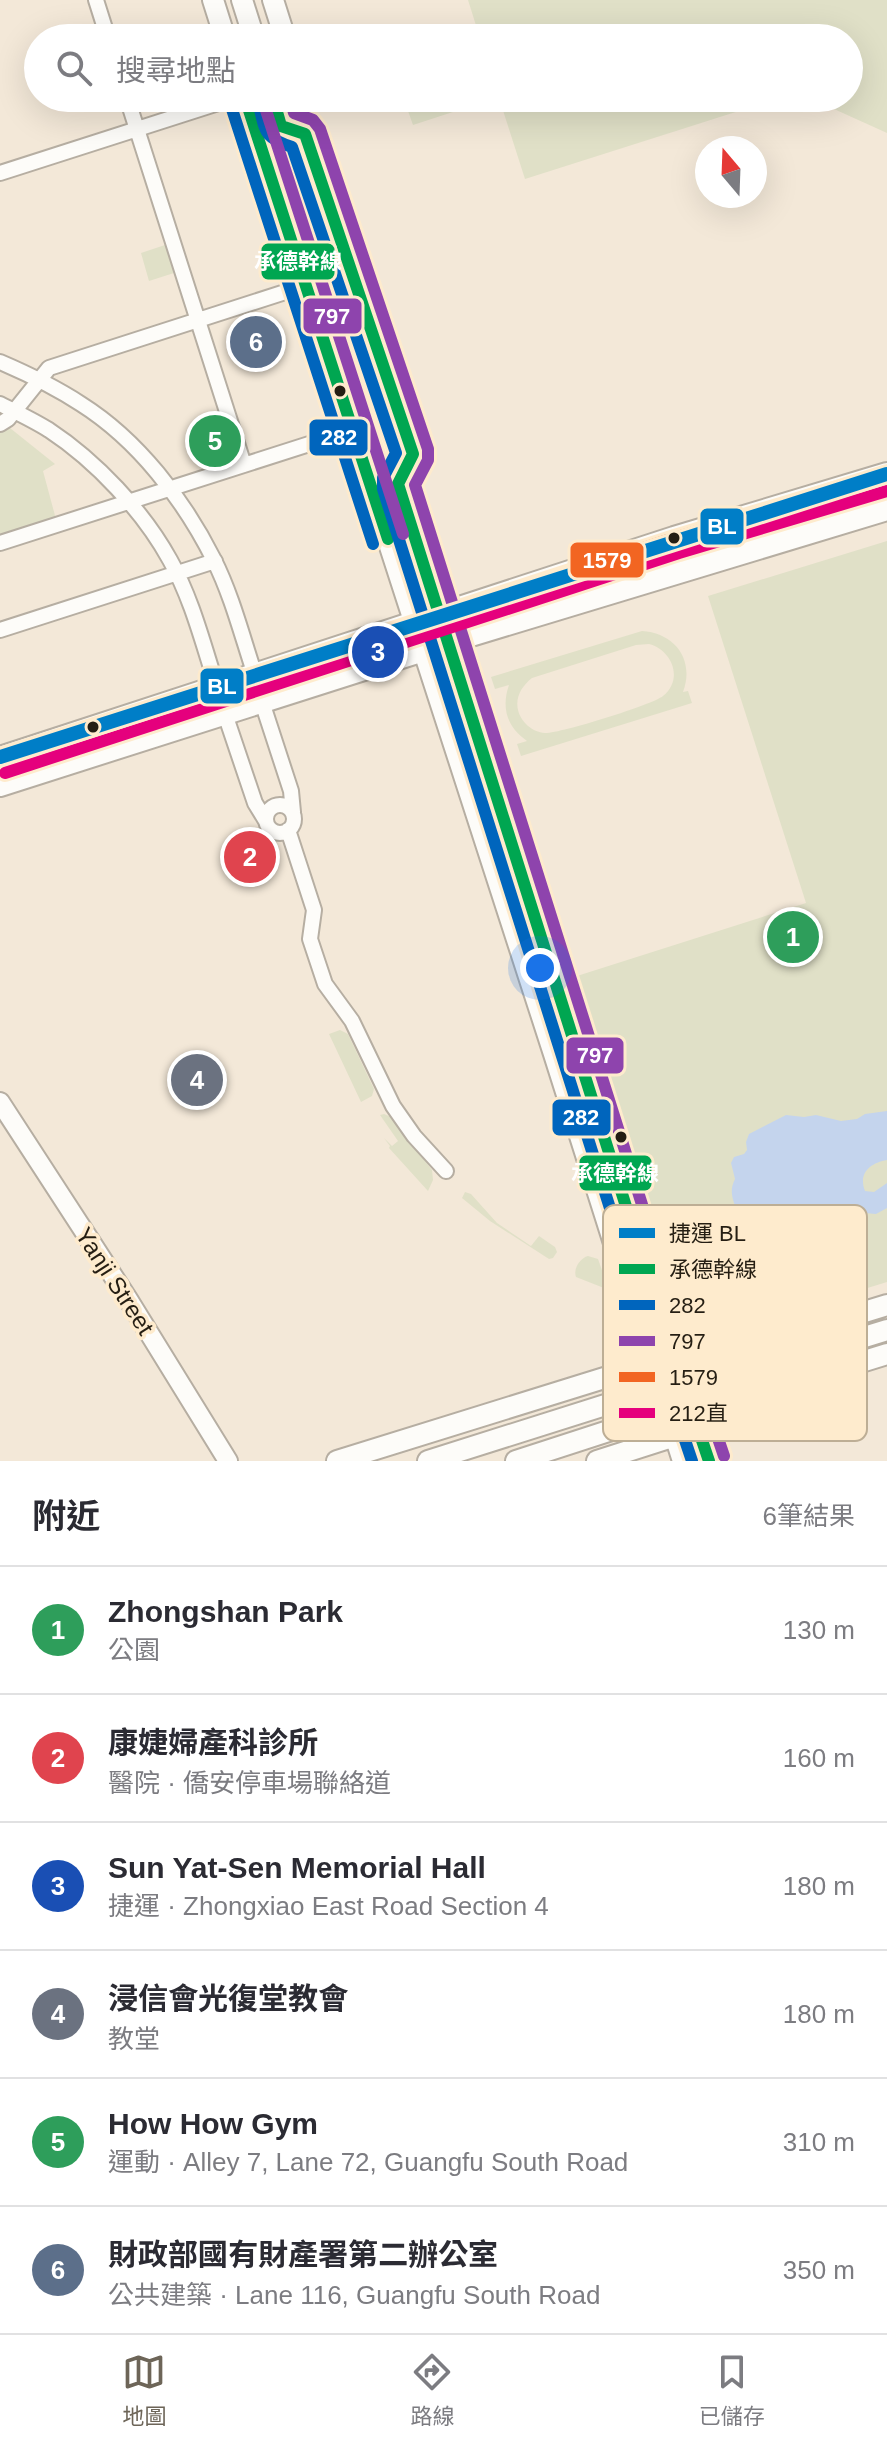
<!DOCTYPE html>
<html lang="zh-TW">
<head>
<meta charset="utf-8">
<style>
	body { margin:0; font-family:Helvetica,"Noto Sans TC",sans-serif; background:#f2f2f3; color:#2b2b33 }
	.compass { position:absolute; left:695px; top:136px; width:72px; height:72px; border-radius:50%; background:#fff; box-shadow:0 8px 32px #0002; rotate:341deg }
	.you { position:absolute; left:540px; top:968px; width:28px; height:28px; margin:-20px; border:6px solid #fff; border-radius:50%; background:#1a73e8; box-shadow:0 0 0 12px #1a73e833 }
	.badge { display:grid; place-items:center; width:52px; height:52px; border-radius:50%; background:#6d6558; color:#fff; font-size:26px; font-weight:700 }
	.pin { position:absolute; translate:-50% -50%; border:4px solid #fff; box-shadow:0 2px 8px #0006 }
	.list { margin:0; padding:0; list-style:none }
	h2 { display:flex; justify-content:space-between; align-items:center; height:104px; margin:0; padding:0 32px; font-size:34px }
	h2 small { font-size:26px; font-weight:400; color:#7c7c81 }
	.list li { display:grid; grid-template-columns:52px 1fr auto; gap:24px; align-items:center; box-sizing:border-box; height:128px; padding:0 32px; border-top:2px solid #e1e1e2 }
	.list b { display:block; font-size:30px; white-space:nowrap }
	.list p { margin:0; font-size:26px; white-space:nowrap; color:#7c7c81 }
	.list em { font-size:26px; font-style:normal; color:#7c7c81 }
	.icon { flex:none; width:44px; height:44px; fill:none; stroke:currentColor; stroke-width:2; stroke-linecap:round; stroke-linejoin:round }
	.map { position:relative; flex:none; width:887px; height:1461px; overflow:hidden }
	.search { position:absolute; background:#fff; box-shadow:0 8px 32px #0002; left:24px; right:24px; top:24px; height:88px; display:flex; align-items:center; gap:20px; box-sizing:border-box; padding:0 28px; border-radius:44px; color:#7c7c81; font-size:30px }
	.sheet { height:872px; background:#fff }
	nav { display:flex; justify-content:space-around; align-items:center; box-sizing:border-box; height:112px; border-top:2px solid #e1e1e2; background:#fff; font-size:22px; color:#7c7c81 }
	nav a { display:grid; justify-items:center; gap:4px }
	nav .on { color:#6d6558 }
	.map>svg:first-child { display:block }
	.green { fill:#e0e0c7; fill-rule:evenodd }
	.water { fill:#c4d4ed }
	.lines { fill:none; stroke-linecap:round; stroke-linejoin:round }
	.minor-casing { stroke:#b6aea2; stroke-width:18 }
	.tertiary-casing { stroke:#b6aea2; stroke-width:22 }
	.secondary-casing { stroke:#b6aea2; stroke-width:24 }
	.primary-casing { stroke:#b6aea2; stroke-width:26 }
	.minor { stroke:#fdfcf9; stroke-width:14 }
	.tertiary { stroke:#fdfcf9; stroke-width:18 }
	.secondary { stroke:#fdfcf9; stroke-width:20 }
	.primary { stroke:#fdfcf9; stroke-width:22 }
	.bus-1-casing { stroke:#feebcd; stroke-width:18 }
	.bus-2-casing { stroke:#feebcd; stroke-width:18 }
	.bus-3-casing { stroke:#feebcd; stroke-width:18 }
	.bus-4-casing { stroke:#feebcd; stroke-width:18 }
	.bus-5-casing { stroke:#feebcd; stroke-width:18 }
	.bus-1 { stroke:#00a651; stroke-width:12 }
	.bus-2 { stroke:#0065bd; stroke-width:12 }
	.bus-3 { stroke:#8e44ad; stroke-width:12 }
	.bus-4 { stroke:#f26522; stroke-width:12 }
	.bus-5 { stroke:#e5007d; stroke-width:12 }
	.metro-1-casing { stroke:#feebcd; stroke-width:20 }
	.metro-1 { stroke:#007ec7; stroke-width:14 }
	.bus-dot { fill:#251e13; stroke:#feebcd; stroke-width:3 }
	.labels { text-anchor:middle; dominant-baseline:central; stroke-width:7; stroke-linejoin:round; paint-order:stroke }
	.street-label { font-size:24px; fill:#251e13; stroke:#feebcd }
	.key { fill:#feebcd; stroke:#bdae95; stroke-width:2 }
	.key-label { font-size:22px; fill:#251e13 }
	.line-badge { stroke:#feebcd; stroke-width:3 }
	.badge-label { font-size:22px; text-anchor:middle; font-weight:bold; fill:#fff }
</style>
</head>
<body>
<div class="map">
<svg width="887" height="1461" viewBox="0 0 887 1461">
	<rect width="100%" height="100%" fill="#f3e8d8"/>
	<path class="green" d="M468,0h419v133l-53,-24 -25,-6 -8,-5h48v-60h-369z
		M447,98h4l5,13 -43,14 -5,-14z
		M499,98h281l-255,81z
		M165,245l9,28 -25,8 -8,-28z
		M5,424l50,40 -12,7 14,52 -57,18v-114z
		M887,541v741l-192,59 -118,-365 229,-73 -98,-307z
		M642,631c33,2 53,29 41,61l5,-1 4,12 -171,53 -4,-12 10,-3c-20,-14 -26,-33 -18,-56l-14,4 -4,-12zM649,644c23,6 35,35 14,52 -11,9 -105,38 -118,37 -13,-1 -24,-11 -27,-23 -3,-13 4,-24 14,-32l104,-33z
		M340,1030l8,4 26,55 -2,7 -11,6 -32,-68z
		M384,1114l7,3 41,53 1,10 -5,11 -39,-43 1,-2 -6,-8 8,8 6,-5 -18,-26z
		M465,1192l6,2 26,29 34,23 8,-10 16,11 2,5 -4,6 -4,1 -59,-38 -28,-23z
		M588,1256l10,3 11,31 -33,-13c-3,-8 4,-19 12,-21z"/>
	<path class="water" d="M887,1111v49c-17,3 -29,13 -22,31l9,1 13,-9v25l-11,6 -11,-1 -8,3 -5,3 -9,12 -21,11 -5,7 -16,6h-9l-36,-16 -8,-12 -9,-8c-3,-16 -12,-24 -4,-40l-4,-16 3,-6 10,-3 3,-4 -1,-8 3,-8 37,-19 18,2 12,-2 25,6 16,-2 8,-5z"/>
	<g class="lines">
		<g class="minor-casing">
			<path id="minor" d="M96,0l12,38
				M127,98l117,367
				M0,173l234,-75
				M0,362c28,12 55,25 81,42 57,36 103,96 133,156 18,36 28,76 41,115
				M0,404c16,8 33,16 49,26 47,31 94,81 121,130 22,39 33,84 47,127
				M0,424l8,-5 41,-51 258,-83
				M0,543l353,-113
				M0,630l215,-69
				M262,702l29,89 2,21
				M225,714l30,89 11,18
				M266 819a14 14 0 1 1 28 0a14 14 0 1 1-28 0Z
				M288,830l26,80 -4,29 15,45 27,37 41,85 21,30 32,35"/>
		</g>
		<g class="tertiary-casing">
			<path id="tertiary" d="M0,1102l128,197 100,162"/>
		</g>
		<g class="secondary-casing">
			<path id="secondary" d="M213,0l12,38
				M242,0l12,38
				M273,0l12,38
				M245,98l309,956 129,407
				M273,98l8,28 24,8 108,320 -15,30 273,865 38,112
				M294,98l11,36
				M281,126l117,358
				M337,1461l293,-91 21,-6 27,5 209,-64
				M428,1461l231,-73 27,4 201,-62
				M516,1461l151,-49 8,-8
				M597,1461l78,-25 18,-22 194,-60"/>
		</g>
		<g class="primary-casing">
			<path id="primary" d="M0,758l674,-220 213,-64
				M0,785l464,-148 423,-128"/>
		</g>
		<use href="#minor" class="minor"/>
		<use href="#tertiary" class="tertiary"/>
		<use href="#secondary" class="secondary"/>
		<use href="#primary" class="primary"/>
		<g class="bus-1-casing">
			<path id="bus-1" d="M245,98l143,441
				M273,98l8,28 24,8 108,320 -15,30 273,865 38,112"/>
		</g>
		<g class="bus-2-casing">
			<path id="bus-2" d="M258,102c8,29 4,35 34,45l104,306 -13,25v11l273,865 36,107
				M230,103l143,441"/>
		</g>
		<g class="bus-3-casing">
			<path id="bus-3" d="M262,98l141,436
				M290,98l4,15 19,7 7,9 108,320v11l-13,25 271,859 38,112"/>
		</g>
		<g class="bus-4-casing">
			<path id="bus-4" d="M0,758l674,-220 213,-64"/>
		</g>
		<g class="bus-5-casing">
			<path id="bus-5" d="M5,773l674,-220 208,-62"/>
		</g>
		<use href="#bus-1" class="bus-1"/>
		<use href="#bus-2" class="bus-2"/>
		<use href="#bus-3" class="bus-3"/>
		<use href="#bus-4" class="bus-4"/>
		<use href="#bus-5" class="bus-5"/>
		<g class="metro-1-casing">
			<path id="metro-1" d="M0,757l887,-283"/>
		</g>
		<use href="#metro-1" class="metro-1"/>
	</g>
	<g class="bus-dot">
		<circle cx="340" cy="391" r="7"/>
		<circle cx="674" cy="538" r="7"/>
		<circle cx="93" cy="727" r="7"/>
		<circle cx="621" cy="1137" r="7"/>
	</g>
	<g class="labels">
		<g class="street-label">
			<text transform="translate(115 1281) rotate(57)">Yanji Street</text>
		</g>
	</g>
	<rect x="603" y="1205" width="264" height="236" rx="12" class="key"/>
	<rect x="619" y="1228" width="36" height="10" fill="#007ec7"/>
	<rect x="619" y="1264" width="36" height="10" fill="#00a651"/>
	<rect x="619" y="1300" width="36" height="10" fill="#0065bd"/>
	<rect x="619" y="1336" width="36" height="10" fill="#8e44ad"/>
	<rect x="619" y="1372" width="36" height="10" fill="#f26522"/>
	<rect x="619" y="1408" width="36" height="10" fill="#e5007d"/>
	<g class="key-label">
		<text x="669" y="1241">捷運 BL</text>
		<text x="669" y="1277">承德幹線</text>
		<text x="669" y="1313">282</text>
		<text x="669" y="1349">797</text>
		<text x="669" y="1385">1579</text>
		<text x="669" y="1421">212直</text>
	</g>
	<g class="line-badge">
		<rect x="260" y="242" width="76" height="39" rx="8" fill="#00a651"/>
		<rect x="302" y="297" width="61" height="38" rx="8" fill="#8e44ad"/>
		<rect x="308" y="418" width="61" height="39" rx="8" fill="#0065bd"/>
		<rect x="699" y="507" width="46" height="39" rx="8" fill="#007ec7"/>
		<rect x="569" y="541" width="76" height="38" rx="8" fill="#f26522"/>
		<rect x="199" y="667" width="46" height="38" rx="8" fill="#007ec7"/>
		<rect x="565" y="1036" width="60" height="39" rx="8" fill="#8e44ad"/>
		<rect x="551" y="1098" width="61" height="39" rx="8" fill="#0065bd"/>
		<rect x="578" y="1154" width="75" height="38" rx="8" fill="#00a651"/>
	</g>
	<g class="badge-label">
		<text x="298" y="269">承德幹線</text>
		<text x="332" y="324">797</text>
		<text x="339" y="445">282</text>
		<text x="722" y="534">BL</text>
		<text x="607" y="568">1579</text>
		<text x="222" y="694">BL</text>
		<text x="595" y="1063">797</text>
		<text x="581" y="1125">282</text>
		<text x="615" y="1181">承德幹線</text>
	</g>
</svg>
<svg class="compass" viewBox="-18 -18 36 36"><path d="M0-13l5 13h-10z" fill="#e53935"/><path d="M0 13l5-13h-10z" fill="#7c7c81"/></svg>
<div class="you"></div>
<div class="pin badge" style="left:793px;top:937px;background:#2e9e5b">1</div>
<div class="pin badge" style="left:250px;top:857px;background:#e0444e">2</div>
<div class="pin badge" style="left:378px;top:652px;background:#1a4fb4">3</div>
<div class="pin badge" style="left:197px;top:1080px;background:#6b7280">4</div>
<div class="pin badge" style="left:215px;top:441px;background:#2e9e5b">5</div>
<div class="pin badge" style="left:256px;top:342px;background:#5c6f8a">6</div>
<div class="search"><svg class="icon" aria-label="search" viewBox="0 0 24 24"><circle cx="10" cy="10" r="6"/><path d="M15 15l6 6"/></svg>搜尋地點</div>
</div>
<section class="sheet">
<h2>附近<small>6筆結果</small></h2>
<ul class="list">
<li><span class="badge" style="background:#2e9e5b">1</span><div><b>Zhongshan Park</b><p>公園</p></div><em>130 m</em></li>
<li><span class="badge" style="background:#e0444e">2</span><div><b>康婕婦產科診所</b><p>醫院 · 僑安停車場聯絡道</p></div><em>160 m</em></li>
<li><span class="badge" style="background:#1a4fb4">3</span><div><b>Sun Yat-Sen Memorial Hall</b><p>捷運 · Zhongxiao East Road Section 4</p></div><em>180 m</em></li>
<li><span class="badge" style="background:#6b7280">4</span><div><b>浸信會光復堂教會</b><p>教堂</p></div><em>180 m</em></li>
<li><span class="badge" style="background:#2e9e5b">5</span><div><b>How How Gym</b><p>運動 · Alley 7, Lane 72, Guangfu South Road</p></div><em>310 m</em></li>
<li><span class="badge" style="background:#5c6f8a">6</span><div><b>財政部國有財產署第二辦公室</b><p>公共建築 · Lane 116, Guangfu South Road</p></div><em>350 m</em></li>
</ul>
</section>
<nav>
<a class="on"><svg class="icon" aria-label="map" viewBox="0 0 24 24"><path d="M3 6l6-2 6 2 6-2v14l-6 2-6-2-6 2zM9 4v14M15 6v14"/></svg>地圖</a>
<a><svg class="icon" aria-label="directions" viewBox="0 0 24 24"><path d="M12 3l9 9-9 9-9-9zM9 14v-3h6M13 9l2 2-2 2"/></svg>路線</a>
<a><svg class="icon" aria-label="saved" viewBox="0 0 24 24"><path d="M7 4h10v16l-5-4-5 4z"/></svg>已儲存</a>
</nav>
</body>
</html>
